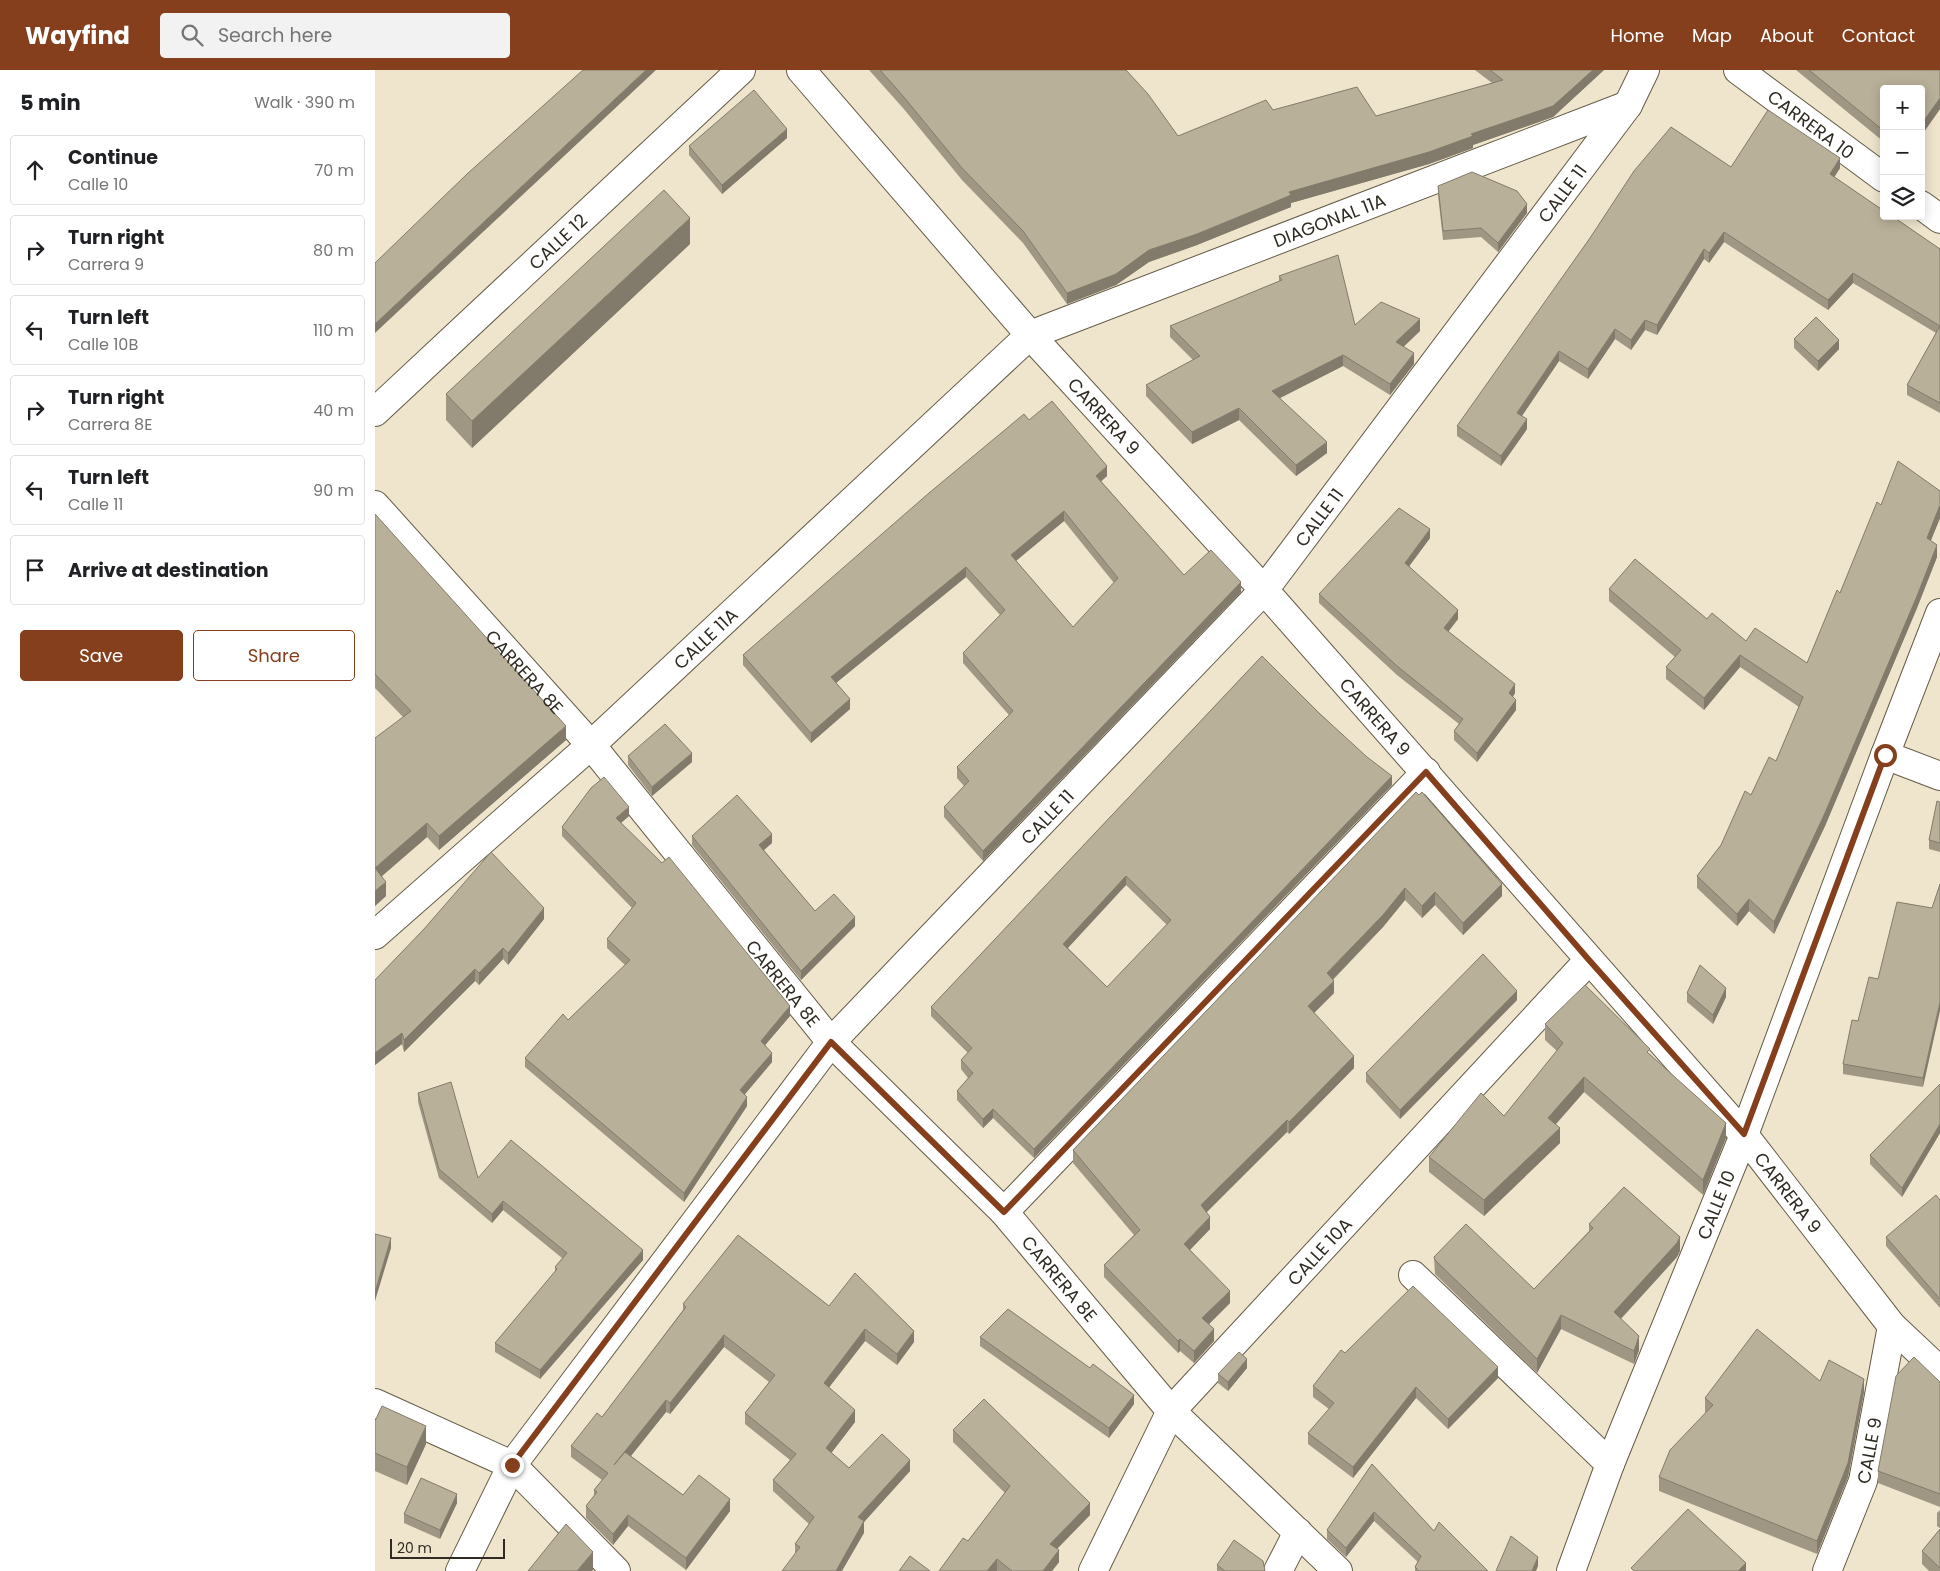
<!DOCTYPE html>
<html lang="en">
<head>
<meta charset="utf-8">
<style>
	body { margin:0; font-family:Poppins,sans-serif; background:#f2f2f2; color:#202124 }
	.controls { position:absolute; right:15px; top:15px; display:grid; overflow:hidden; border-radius:5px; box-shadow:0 2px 12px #0003 }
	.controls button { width:45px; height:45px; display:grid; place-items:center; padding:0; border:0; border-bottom:1px solid #e0e0e0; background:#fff; color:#202124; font:25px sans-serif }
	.scale { position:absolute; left:15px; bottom:12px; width:115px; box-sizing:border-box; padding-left:5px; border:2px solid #2f2b22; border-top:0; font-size:14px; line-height:18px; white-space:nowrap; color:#2f2b22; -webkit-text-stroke:4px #efe5cd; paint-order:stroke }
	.stop { position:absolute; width:15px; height:15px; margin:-11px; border:4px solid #853f1c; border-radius:50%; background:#fff }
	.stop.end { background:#853f1c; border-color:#fff; box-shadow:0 1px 5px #0008 }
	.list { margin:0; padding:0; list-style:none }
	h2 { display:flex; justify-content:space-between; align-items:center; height:65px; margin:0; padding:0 20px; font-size:21px }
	h2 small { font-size:16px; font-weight:400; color:#757577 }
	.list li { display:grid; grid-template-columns:32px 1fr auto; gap:15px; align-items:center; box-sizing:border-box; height:70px; margin:0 10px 10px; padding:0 10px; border:1px solid #e0e0e0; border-radius:5px }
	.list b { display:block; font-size:19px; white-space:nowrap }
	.list p { margin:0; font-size:16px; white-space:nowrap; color:#757577 }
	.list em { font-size:16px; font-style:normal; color:#757577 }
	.actions { display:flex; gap:10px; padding:15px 20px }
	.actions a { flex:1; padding:11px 0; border:1px solid #853f1c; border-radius:5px; text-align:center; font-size:18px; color:#853f1c }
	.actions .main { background:#853f1c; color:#fff }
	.icon { flex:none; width:28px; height:28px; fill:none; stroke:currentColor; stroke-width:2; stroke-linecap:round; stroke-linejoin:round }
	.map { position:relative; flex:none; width:1565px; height:1501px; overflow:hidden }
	header { display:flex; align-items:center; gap:30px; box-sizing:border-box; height:70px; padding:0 25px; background:#853f1c; color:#fff }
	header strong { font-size:24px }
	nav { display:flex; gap:28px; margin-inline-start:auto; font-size:18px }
	.search { width:350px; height:45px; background:#f2f2f2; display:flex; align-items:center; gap:12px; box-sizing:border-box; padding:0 18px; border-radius:5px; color:#757577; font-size:19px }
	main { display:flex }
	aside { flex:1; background:#fff }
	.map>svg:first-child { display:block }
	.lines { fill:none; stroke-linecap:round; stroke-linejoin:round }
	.minor-casing { stroke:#645b47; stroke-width:30 }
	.minor { stroke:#fff; stroke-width:28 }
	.wall { fill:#9f9784; fill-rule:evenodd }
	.shaded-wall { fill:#827b6b }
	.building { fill:#b9b099; stroke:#827b6b; fill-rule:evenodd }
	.route { stroke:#853f1c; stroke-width:6 }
	.labels { text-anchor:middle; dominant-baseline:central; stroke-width:4; stroke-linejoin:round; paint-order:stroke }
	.street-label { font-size:18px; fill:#2f2b22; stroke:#efe5cd }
</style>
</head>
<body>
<header>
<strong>Wayfind</strong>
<div class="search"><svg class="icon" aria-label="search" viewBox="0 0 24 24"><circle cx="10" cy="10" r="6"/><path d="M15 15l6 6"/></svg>Search here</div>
<nav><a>Home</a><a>Map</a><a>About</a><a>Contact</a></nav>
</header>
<main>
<aside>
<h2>5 min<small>Walk · 390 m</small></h2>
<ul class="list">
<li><svg class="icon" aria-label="ahead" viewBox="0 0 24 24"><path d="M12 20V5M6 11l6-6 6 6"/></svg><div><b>Continue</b><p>Calle 10</p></div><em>70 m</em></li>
<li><svg class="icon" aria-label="right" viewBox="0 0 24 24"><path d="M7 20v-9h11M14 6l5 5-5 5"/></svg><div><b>Turn right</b><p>Carrera 9</p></div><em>80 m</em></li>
<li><svg class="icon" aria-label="left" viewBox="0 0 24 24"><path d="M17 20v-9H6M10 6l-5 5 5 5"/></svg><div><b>Turn left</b><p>Calle 10B</p></div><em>110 m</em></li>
<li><svg class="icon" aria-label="right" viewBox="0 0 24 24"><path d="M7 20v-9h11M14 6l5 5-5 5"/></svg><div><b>Turn right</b><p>Carrera 8E</p></div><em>40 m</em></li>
<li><svg class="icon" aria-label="left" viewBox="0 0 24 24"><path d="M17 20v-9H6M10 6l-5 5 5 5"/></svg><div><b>Turn left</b><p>Calle 11</p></div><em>90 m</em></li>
<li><svg class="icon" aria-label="arrive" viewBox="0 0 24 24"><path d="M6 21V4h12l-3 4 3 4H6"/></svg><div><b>Arrive at destination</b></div></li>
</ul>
<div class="actions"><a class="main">Save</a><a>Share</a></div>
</aside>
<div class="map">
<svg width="1565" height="1501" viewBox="0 0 1565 1501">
	<rect width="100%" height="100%" fill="#efe5cd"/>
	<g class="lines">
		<g class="minor-casing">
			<g id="minor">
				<path id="s1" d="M426,0l229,265 234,255 480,545 148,191 48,45"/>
				<path id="s2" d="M1363,0l146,108"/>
				<path d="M1546,135l19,14"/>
				<path id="s3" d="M0,342l366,-342"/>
				<path id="s4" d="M0,435l216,240 240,297 173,170 167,199 167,160"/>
				<path d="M1510,685l55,21"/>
				<path id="s5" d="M0,865l216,-190 439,-410 598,-230"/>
				<path d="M629,1142l422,-440"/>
				<path d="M1038,1205l197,189"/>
				<path d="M0,1333l137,62 104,106"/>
				<path id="s6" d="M85,1501l52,-106 319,-423 433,-452 364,-485 17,-35"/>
				<path id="s7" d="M718,1501l78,-160 418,-451"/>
				<path d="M903,1501l20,-39"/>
				<path id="s8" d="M1196,1501l39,-107 134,-329 141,-380 55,-142"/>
				<path id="s9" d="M1452,1501l36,-90 29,-155"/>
			</g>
		</g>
		<use href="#minor" class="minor"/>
	</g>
	<path class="wall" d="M494,0h257l52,66 95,-26 103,6 116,-33 -17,-13h129l-51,47 -80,28v3l-44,16 -138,39v4l-21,8 -73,30 -48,17 -33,23 -49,19 -44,-61 -61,-63 -59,-72z
		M1421,0h144v39l-19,27v-47h-37v53z
		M412,68l-65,56 -33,-39v-9z
		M1356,97l109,1 -6,9 106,72v164l-33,-18v-10l29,-52 -83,-50 -25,27 -104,-68 -15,21 -5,-4 -47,76 -12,-5 -14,20 -16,-11 -27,40 -29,-18 -37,55 5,13 -26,37 -44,-30v-10z
		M1063,116l89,27 -29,39 -17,-15 -38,3 -5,-45z
		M315,174l-218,204 -26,-28v-26z
		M904,206l76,49 65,6 -17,16 11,17 -24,31 -47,-29 -63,32 47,55 -31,23 -57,-56 -47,24 -46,-48v-11l47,-25 -23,-23v-11l109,-44z
		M1419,269l45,10 -21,22 -24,-23z
		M654,350l78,56 -6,5 83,94 57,17 -258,269 -39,-44v-10l20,-21 -7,-8v-11l52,-52 -46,-52v-10l37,-38 -34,-38 -130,106 14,26 -39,34 -68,-78v-10zM689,451l50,62 -41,44 -57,-66z
		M1565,421v27l-9,22 6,17 -20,51 -92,218 -51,108 -25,-23 -12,15 -40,-38v-12l24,-31 30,-50 25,-34 23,-54 -59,-40 -36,43 -38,-31v-12l9,-10 -66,-56v-12l98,30 39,22 61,22 74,-158z
		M0,444l191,226 -127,110 -12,-13 -45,39 4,20 -11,10 28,-189 -28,-29z
		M1055,468l-21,28 49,53 -10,13 67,61 -2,4 3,13 -39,52 -23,-22v-9l5,-7 -62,-49 -78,-72v-9z
		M887,586l130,129 -358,373 -41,-40 -10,10 -26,-28v-9l11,-13 -7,-9v-9l7,-7 -37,-37v-9zM751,815l41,40 -60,62 -39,-39z
		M253,686l64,6 -40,34 -24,-31z
		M1041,722l86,104 -39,39 -28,-30 -13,13 -17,-18 -22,27 -50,53 1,13 -20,20 40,55 -65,66 -2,-2 -81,80 4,17 -20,21 40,53 -21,21 5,17 -20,22 -14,-12 -2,2 -74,-76v-12l30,-30 -61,-72v-13z
		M1565,732v50l-11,-3v-9z
		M254,746l-8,7 169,193 -25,29 7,17 -27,32 2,12 -63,96 -159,-135v-9l43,-38 57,-55 -18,-17v-9l25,-31 -70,-72v-9z
		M317,766l80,7 -8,7 51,61 40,15 -54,54 -109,-135z
		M1557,838l-9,179 -80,-13v-10l15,-43 20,-42z
		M169,849l-36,46 -5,-6 -24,26 -4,-4 -71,71 -2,-8 -27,21v-85z
		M1312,923l39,4 -13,27 -26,-22z
		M1142,930l-117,119 -34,-37v-9z
		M1170,954l105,30 76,84 -23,57 -119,-103 -28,32 4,19 -76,73 -55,-44v-15l75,-41 53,-65 -12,-11z
		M1565,1014v49l-38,64 -32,-33v-9z
		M43,1023l60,85 165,82 -103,119 -45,-27v-9l60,-71v-5l7,-9 -59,-48 -11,13 -53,-45 -21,-76z
		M1565,1130v108l-54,-62v-9z
		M1214,1154l91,27 -3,6 -56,62 18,31 -5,14 -73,-35 -24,44 -102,-99 -1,-17 100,32 55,-58z
		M308,1234l146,2 85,36 -17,23 -32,-24 -36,46 26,35 -24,31 18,15 61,3 -46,51v11l-69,20v-9l14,-20 -36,-33v-11l17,-20 -45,-36v-11l24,-31 -45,-35 -54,67 -4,-2 -35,44 52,39 47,16 -44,59 -58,-44 -15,19 -27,-27v-12l8,-10v-6l8,-10 -31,-23v-11l31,-29 81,-107z
		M605,1267l154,67 -25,34 -129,-92z
		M970,1283l153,25 -50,51 -32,-31 -63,80 -45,-34v-11l21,-24 -16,-12v-11z
		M872,1298l-19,23 -10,-8v-9z
		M1445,1311l44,11 -16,85 -31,77 -158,-63v-14l47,-65h-1v-14z
		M1565,1312v125l-62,-24v-12z
		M0,1351l51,23 -19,41 -32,-14z
		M578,1360l137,85 -33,34 2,13 -7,9h-113l29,-30 37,-48 -52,-51z
		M997,1394l62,67 54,40h-73v-4l3,-5 -44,-41 -28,36 -19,-18v-9z
		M82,1433l-17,36 -36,-16v-9z
		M1565,1440v18l-3,-2v-13z
		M1565,1459v42h-11l-7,-7v-13z
		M842,1495l48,6h-48z"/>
	<path class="shaded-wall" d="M271,0h10l-281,263v-9z
		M1218,0h11l-51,47 -80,28v3l-44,16 -138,39v4l-94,38 -48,17 -33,23 -49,19v-11l82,-43 140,-58 182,-58z
		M1565,28v11l-19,27v-11z
		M412,59v9l-65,56v-9z
		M1465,88v10l-10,16v-10z
		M1152,134v9l-29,39v-9z
		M315,148v26l-218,204v-27z
		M1349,162v10l-15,21v-10z
		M1329,179v10l-47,76v-10z
		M1478,203v10l-25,27v-10z
		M1045,249v12l-24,23v-12z
		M1270,250v10l-14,20v-10z
		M1240,259v10l-27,40v-10z
		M1464,270v9l-21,22v-10z
		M1184,281v10l-42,62v-10z
		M1039,283v11l-24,31v-11z
		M968,285v11l-71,36v-11z
		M864,338v12l-47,24v-12z
		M1152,349v10l-26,37v-10z
		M952,372v11l-31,23v-11z
		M732,396v10l-11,10v-10z
		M1565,435v13l-13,32v-12z
		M689,441v10l-53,44v-10z
		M1055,459v9l-25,34v-9z
		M1562,475v12l-20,51 -92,218 -51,108v-12z
		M591,497v10l-135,110v-10z
		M866,512v10l-258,269v-10z
		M1083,540v9l-14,18v-9z
		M1365,585v12l-36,43v-12z
		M1140,614v9l-6,9v-9z
		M475,629v10l-39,34v-10z
		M1141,630v10l-39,52v-9z
		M191,656v14l-127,110v-14z
		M317,683v9l-40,34v-9z
		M1017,706v9l-358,373v-9z
		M254,737v9l-13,11v-9z
		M52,753v14l-52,45v-14z
		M397,764v9l-13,11v-9z
		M751,806v9l-63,68v-9z
		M11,812v14l-11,10v-15z
		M1127,814v12l-39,39v-12z
		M1030,818v12l-22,27 -56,58v-12z
		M1060,822v13l-13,13v-12z
		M1374,829v12l-12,15v-12z
		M169,838v11l-36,46v-12z
		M480,847v9l-54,54v-9z
		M128,878v11l-24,26v-12z
		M100,899v12l-71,71v-12z
		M959,911v12l-26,26v-13z
		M1351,918v9l-13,27v-9z
		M1142,921v9l-117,119v-9z
		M1565,932v9l-17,76v-9z
		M415,936v10l-29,34v-9z
		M27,963v11l-27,21v-12z
		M397,983v9l-32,38v-10z
		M979,986v12l-65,66v-12z
		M1209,1007v15l-36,41v-15z
		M372,1027v9l-63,96v-9z
		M618,1039v9l-10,10v-9z
		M912,1050v12l-86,86v-13z
		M1351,1053v15l-23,57v-15z
		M1565,1054v9l-38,64v-9z
		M1185,1058v15l-76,73v-16z
		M128,1131v9l-11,13v-9z
		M835,1147v12l-26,27v-12z
		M1305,1167v14l-3,6 -63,69v-14z
		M16,1168v10l-16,53v-9z
		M268,1180v10l-103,119v-9z
		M855,1221v12l-28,28v-13z
		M1186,1245v14l-24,44v-14z
		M490,1259v12l-41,53v-11z
		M839,1259v12l-20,22v-12z
		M539,1261v11l-17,23v-11z
		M349,1265v12l-54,67v-11z
		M1264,1266v14l-5,14v-13z
		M805,1269v12l-2,2v-12z
		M872,1289v9l-19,23v-9z
		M1123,1297v11l-50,51v-10z
		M1489,1309v13l-16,85 -31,77v-13z
		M1041,1317v11l-63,80v-11z
		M759,1325v9l-25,34v-10z
		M291,1330v12l-52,65v-12z
		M480,1340v12l-29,38v-12z
		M51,1356v18l-19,41v-18z
		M535,1390v11l-46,51v11l-22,38h-6l22,-54z
		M82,1424v9l-17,36v-9z
		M355,1429v12l-44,59v-12z
		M715,1433v12l-40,41v-12z
		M999,1442v9l-28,36v-9z
		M253,1445v11l-15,19v-11z
		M684,1480v12l-7,9h-9z
		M218,1482v18l-1,1h-15z
		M1163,1487v9l-2,5h-4z
		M622,1489v12h-10z
		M1371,1493v8h-8z"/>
	<path class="building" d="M208,0h63l-271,254v-61l92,-89z
		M505,0h246l22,24 30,42 88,-36 7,10 84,-23 19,29 127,-36 -13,-10h103l-40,36 -82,28 2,2 -44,16 -140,40 2,3 -21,9 -73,30 -48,16 -33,24 -49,19 -44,-62 -61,-63 -59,-72z
		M1434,0h131v28l-19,27v-36h-37v42z
		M379,20l33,39 -65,56 -33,-39z
		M1393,40l72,48 -10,16 54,37v5h8l48,33v154l-33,-18 33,-59 -87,-53 -25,27 -104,-68 -15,21 -5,-4 -47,76 -12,-5 -14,20 -16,-11 -27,40 -29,-18 -42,62 10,6 -26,37 -44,-30 133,-188 44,-67 37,-44 60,40z
		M1097,102l45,19 10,13 -29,39 -17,-15 -38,3 -5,-45z
		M289,120l26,28 -218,203 -26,-27z
		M963,185l17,70 26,-23 39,17 -24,23 18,11 -24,31 -47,-29 -71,36 55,51 -31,23 -57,-57 -47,24 -46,-47 54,-29 -30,-30 112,-46 -3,-4z
		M1441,247l23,23 -21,21 -24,-22z
		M677,331l55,65 -11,10 88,99 27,-25 30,32 -258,269 -39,-44 25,-26 -12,-14 56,-56 -50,-58 42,-43 -39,-43 -135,110 19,22 -39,34 -68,-78 186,-162 95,-79 5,6zM689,441l54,67 -45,49 -62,-72z
		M1523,391l42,30v14l-13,33 10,7 -20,51 -92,217 -51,109 -25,-23 -12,15 -40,-38 24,-31 24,-54 6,4 18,-38 7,4 27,-64 -63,-42 -36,43 -38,-31 15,-17 -72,-61 26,-30 72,60 5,-6 34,28 9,-13 52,35 30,-73 3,3 37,-91 4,3z
		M1024,438l31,21 -25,34 53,47 -14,18 71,56 -6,9 7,7 -39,53 -23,-22 9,-12 -66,-53 -78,-72z
		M0,444l191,212 -127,110 -12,-13 -52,45v-130l36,-27 -36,-37z
		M887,586l57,57 48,44 25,19 -358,373 -41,-40 -10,10 -26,-28 16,-18 -12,-13 11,-12 -41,-41zM751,806l45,44 -64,67 -44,-43z
		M290,654l27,29 -40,34 -24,-31z
		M229,707l25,30 -13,11 46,45 7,-6 121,149 -29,35 11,12 -32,37 7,7 -63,96 -159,-135 38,-44 5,6 62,-60 -23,-21 29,-36 -74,-76 29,-39z
		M1041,722l3,3 3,-3 80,92 -39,39 -28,-31 -13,14 -17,-18 -22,27 -56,58 7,8 -26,25 46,50 -65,66 -2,-2 -86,85 9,12 -26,27 46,47 -28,27 12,11 -20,22 -14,-12 -2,2 -74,-76 36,-35 -67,-80z
		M362,725l35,39 -13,11 56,66 19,-17 21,23 -54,54 -109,-135z
		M1562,731l3,1v41l-11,-3z
		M116,782l53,56 -36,45 -5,-5 -24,25 -4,-4 -71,71 -2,-7 -27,20v-73l49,-51z
		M0,798l11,14 -11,9z
		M1565,814v118l-17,76 -80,-14 9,-44 6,1 11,-44 9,2 19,-77 35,6z
		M1108,884l34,37 -117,119 -34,-37z
		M1325,895l26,23 -13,27 -26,-22z
		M1210,915l65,64 -3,3 79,71 -23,57 -119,-103 -36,41 12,10 -76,72 -55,-43 52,-64 23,23 59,-73 -18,-19z
		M76,1012l27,96 33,-38 132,110 -103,120 -45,-27 62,-74 -2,-2 12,-14 -64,-52 -11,13 -53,-45 -21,-76z
		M1565,1014v40l-38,64 -32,-33z
		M1249,1117l56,50 -3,6 -63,69 25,24 -5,15 -73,-36 -24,44 -102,-99 -1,-3 32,-33 68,65 59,-61 -4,-4z
		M1561,1125l4,5v99l-54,-62z
		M0,1164l16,4 -16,54z
		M363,1165l91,71 26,-33 59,58 -17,23 -32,-25 -41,54 31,27 -29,38 23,20 33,-34 28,26 -52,57 6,4 -28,50h-54l18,-24 -5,-3 19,-27 -41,-37 23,-26 -51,-41 30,-38 -51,-40 -54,68 -4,-3 -52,65 11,-13 58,43 16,-20 31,24 -44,59 -58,-43 -15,19 -27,-28 11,-14 -3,-2 14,-17 -37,-27 26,-33 5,4 84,-110 -3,-3z
		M1038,1216l85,81 -50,52 -32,-32 -63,80 -45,-34 26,-30 -21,-17 28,-36 4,3z
		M633,1239l82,59 3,-4 41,31 -25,33 -129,-91z
		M1382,1259l63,52 9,-21 35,19 -16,84 -31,78 -158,-64 11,-27 43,-45 -8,-7z
		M864,1282l8,7 -19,23 -10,-8z
		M1539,1287l26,25v112l-62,-23 18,-95z
		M609,1329l106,104 -40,41 9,6 -16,21h-31l-15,-12 -10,12h-48l24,-33 5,3 42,-55 -57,-56z
		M7,1336l44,20 -19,41 -32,-14v-32z
		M997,1394l62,67 5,-9 49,49h-69l-4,-4 6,-11 -47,-44 -28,36 -19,-18z
		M46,1408l36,16 -17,36 -36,-16z
		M1313,1439l58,54 -8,8h-104l-3,-3z
		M191,1454l27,28 -16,19h-49z
		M1565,1459v39l-18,-17z
		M1136,1466l27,21 -6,14h-36z
		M859,1470l29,21 2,10h-40l-8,-6z
		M535,1486l20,15h-31z"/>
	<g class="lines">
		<path class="route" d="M137,1395l319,-423 173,170 422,-440 163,188 155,174 141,-379"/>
	</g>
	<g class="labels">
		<g class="street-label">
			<text stroke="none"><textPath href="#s2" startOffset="91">CARRERA 10</textPath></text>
			<text stroke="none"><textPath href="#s6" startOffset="1770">CALLE 11</textPath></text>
			<text stroke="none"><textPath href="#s5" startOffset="1209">DIAGONAL 11A</textPath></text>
			<text stroke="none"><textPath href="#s3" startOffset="250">CALLE 12</textPath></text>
			<text stroke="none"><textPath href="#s1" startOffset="460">CARRERA 9</textPath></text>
			<text stroke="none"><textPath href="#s6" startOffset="1365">CALLE 11</textPath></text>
			<text stroke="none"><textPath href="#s5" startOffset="444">CALLE 11A</textPath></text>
			<text stroke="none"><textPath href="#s4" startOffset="224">CARRERA 8E</textPath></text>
			<text stroke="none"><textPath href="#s1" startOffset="865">CARRERA 9</textPath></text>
			<text stroke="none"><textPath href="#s6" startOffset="960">CALLE 11</textPath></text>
			<text stroke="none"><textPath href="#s4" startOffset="629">CARRERA 8E</textPath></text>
			<text stroke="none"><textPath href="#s1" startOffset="1495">CARRERA 9</textPath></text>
			<text stroke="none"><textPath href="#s8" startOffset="394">CALLE 10</textPath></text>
			<text stroke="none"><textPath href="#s7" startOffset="396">CALLE 10A</textPath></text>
			<text stroke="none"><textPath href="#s4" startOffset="1034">CARRERA 8E</textPath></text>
			<text stroke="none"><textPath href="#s9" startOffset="128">CALLE 9</textPath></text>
		</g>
	</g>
</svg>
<div class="controls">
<button>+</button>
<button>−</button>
<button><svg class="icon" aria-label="layers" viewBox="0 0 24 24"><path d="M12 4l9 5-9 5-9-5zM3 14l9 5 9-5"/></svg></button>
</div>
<div class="scale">20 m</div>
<div class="stop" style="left:1510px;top:685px"></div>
<div class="stop end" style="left:137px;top:1395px"></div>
</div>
</main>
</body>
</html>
